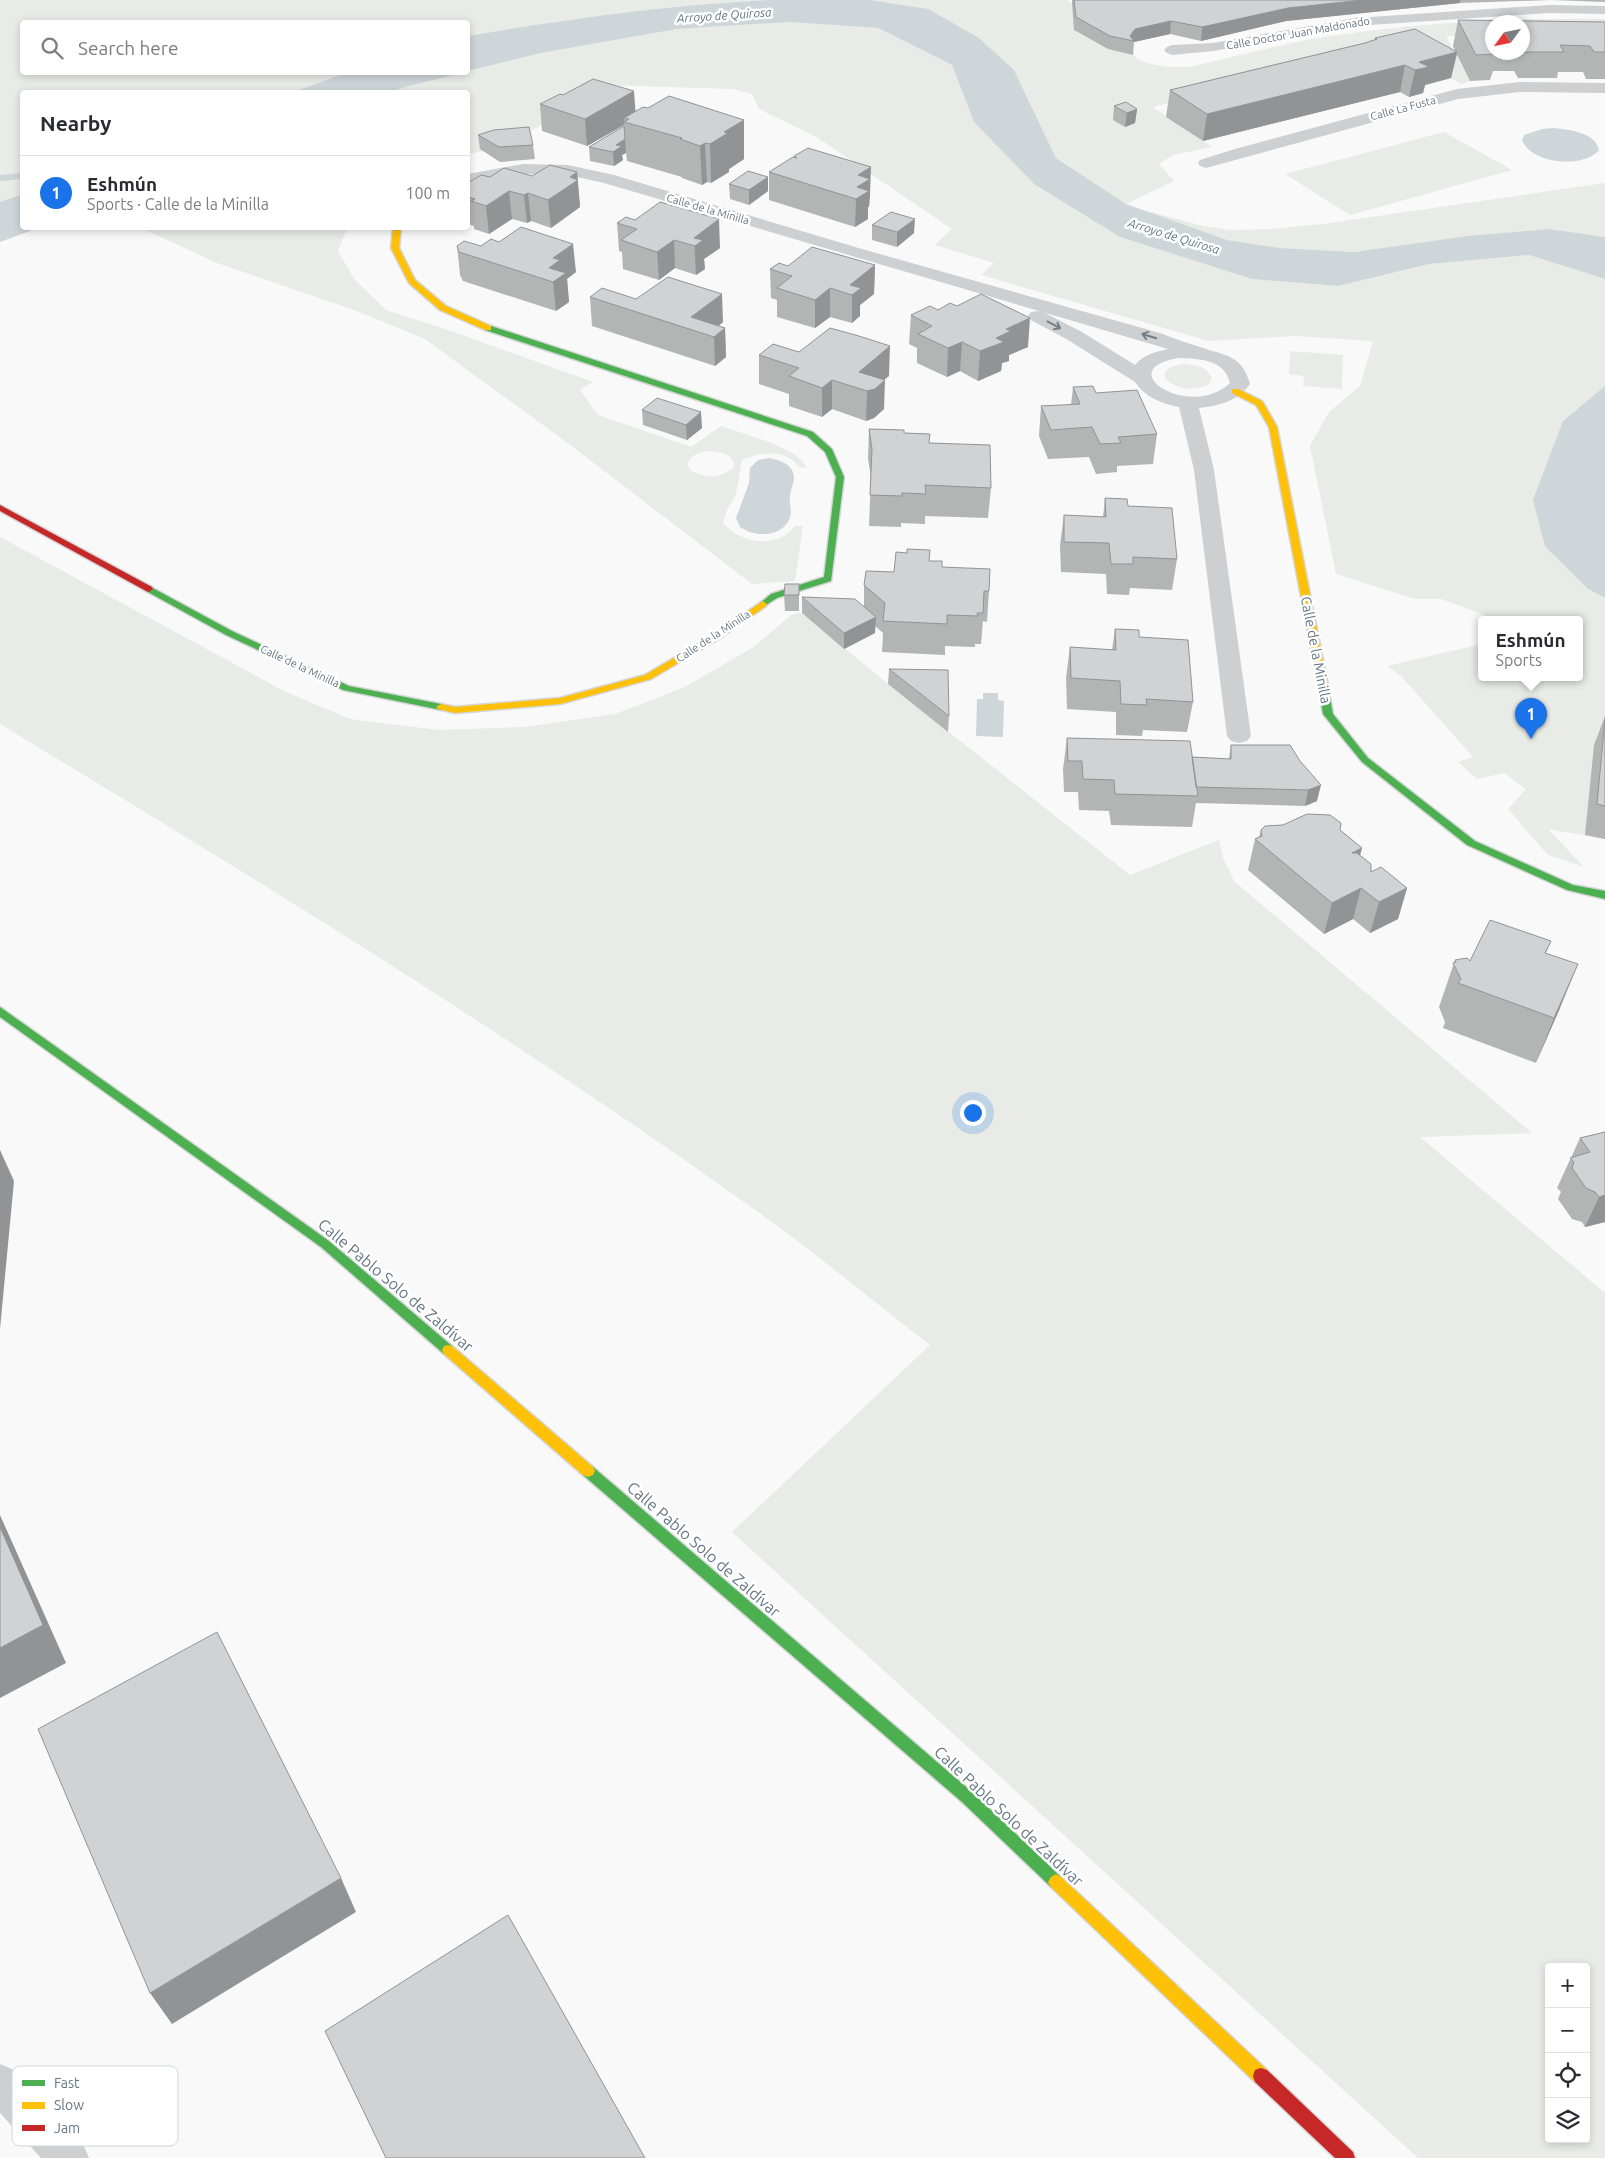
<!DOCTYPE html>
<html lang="en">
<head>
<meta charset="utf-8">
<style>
	body { margin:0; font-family:Ubuntu,sans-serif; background:#f2f2f3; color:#2b2b33 }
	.controls { position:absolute; right:15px; bottom:15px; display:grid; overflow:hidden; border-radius:5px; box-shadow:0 2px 8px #0003 }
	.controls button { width:45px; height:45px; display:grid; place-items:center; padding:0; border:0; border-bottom:1px solid #e1e1e2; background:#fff; color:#2b2b33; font:25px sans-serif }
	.compass { position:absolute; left:1485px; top:15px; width:45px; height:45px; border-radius:50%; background:#fff; box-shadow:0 2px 8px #0003; rotate:237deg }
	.you { position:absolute; left:972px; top:1112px; width:18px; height:18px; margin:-12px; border:4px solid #fff; border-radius:50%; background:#1a73e8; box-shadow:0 0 0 8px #1a73e833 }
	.badge { display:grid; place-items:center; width:32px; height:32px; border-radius:50%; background:#1a73e8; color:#fff; font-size:16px; font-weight:700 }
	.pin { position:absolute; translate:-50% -41px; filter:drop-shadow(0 1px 2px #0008) }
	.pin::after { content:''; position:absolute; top:26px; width:18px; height:15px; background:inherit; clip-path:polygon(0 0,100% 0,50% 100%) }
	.popup { position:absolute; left:1478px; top:616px; width:105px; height:65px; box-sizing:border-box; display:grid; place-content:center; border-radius:5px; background:#fff; filter:drop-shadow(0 1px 4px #0005); font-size:16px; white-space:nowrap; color:#7c7c81 }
	.popup b { font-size:19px; color:#2b2b33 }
	.popup::after { content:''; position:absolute; left:50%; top:100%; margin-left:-10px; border:10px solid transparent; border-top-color:#fff }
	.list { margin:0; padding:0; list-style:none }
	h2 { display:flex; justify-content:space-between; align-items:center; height:65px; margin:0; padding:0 20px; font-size:21px }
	h2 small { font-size:16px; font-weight:400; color:#7c7c81 }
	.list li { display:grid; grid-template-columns:32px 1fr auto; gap:15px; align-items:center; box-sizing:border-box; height:75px; padding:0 20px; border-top:1px solid #e1e1e2 }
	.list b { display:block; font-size:19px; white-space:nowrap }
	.list p { margin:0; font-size:16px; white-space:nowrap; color:#7c7c81 }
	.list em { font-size:16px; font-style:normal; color:#7c7c81 }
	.icon { flex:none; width:28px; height:28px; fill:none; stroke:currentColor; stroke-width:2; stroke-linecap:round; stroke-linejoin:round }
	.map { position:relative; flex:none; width:1605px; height:2158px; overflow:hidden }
	.search { position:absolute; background:#fff; box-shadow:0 2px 8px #0003; left:20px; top:20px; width:450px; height:55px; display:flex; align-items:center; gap:12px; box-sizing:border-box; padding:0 18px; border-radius:5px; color:#7c7c81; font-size:19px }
	.panel { position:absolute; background:#fff; box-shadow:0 2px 8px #0003; left:20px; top:90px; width:450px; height:140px; border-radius:5px }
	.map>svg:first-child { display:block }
	.green { fill:#e8ebe6; fill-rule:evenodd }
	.water { fill:#ced6d9 }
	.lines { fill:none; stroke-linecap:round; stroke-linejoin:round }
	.stream { fill:#ced6d9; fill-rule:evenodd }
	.fast-casing { stroke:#d5d6d7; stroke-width:3 }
	.slow-casing { stroke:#d5d6d7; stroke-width:3 }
	.jam-casing { stroke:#d5d6d7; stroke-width:3 }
	.street { fill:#cecfd0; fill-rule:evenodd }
	.fast { fill:#4caf50; fill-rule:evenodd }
	.slow { fill:#ffc107; fill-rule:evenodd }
	.jam { fill:#c62828; fill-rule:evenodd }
	.wall { fill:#b3b5b5; fill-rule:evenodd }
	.shaded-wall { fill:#929394 }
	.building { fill:#d0d2d3; stroke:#929394 }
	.oneway { stroke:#707f8b }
	.labels { text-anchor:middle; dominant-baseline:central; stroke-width:5; stroke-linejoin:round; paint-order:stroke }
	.far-street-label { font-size:11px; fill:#657683; stroke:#fff }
	.far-water-label { font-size:12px; font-style:italic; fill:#60757c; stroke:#fff }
	.street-label { font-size:14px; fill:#657683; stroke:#fff }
	.near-street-label { font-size:16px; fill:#657683; stroke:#fff }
	.key { fill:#fff; stroke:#d1d6da; stroke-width:1 }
	.key-label { font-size:14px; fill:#657683 }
</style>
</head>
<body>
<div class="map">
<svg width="1605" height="2158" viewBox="0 0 1605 2158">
	<rect width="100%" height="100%" fill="#f9f9f9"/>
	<path class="green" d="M0,0h768c-101,5 -201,19 -300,36v-14h-446v50l324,1 -53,19h-271v102l-22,8z
		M869,0h198l5,4 3,27 33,18 25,6 6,5 12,4 17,3h21c43,-10 86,-21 129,-29 95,-15 192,-21 287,-19v19l-83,-16h-30v14h-46l24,45 -9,3 -63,-36 -245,59 59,40 -39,8 -14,9 15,17 -48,23 -70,-46 -42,-88z
		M788,22l90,6 74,37 22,57 60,62 86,53 132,42 86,7 91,-22 100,-9 76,24v107l-42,35 25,168 17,9v241l-57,-10 36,38 -36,-12 -40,-46 18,-20 -22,-16 -27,6 -19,-17 15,-5 -72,-81 -14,-10 95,-22v34h98v-58h-81l-58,-21h-26l-79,-25 -26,-128 19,-34 31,-26 13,-45 -78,-5 -86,5 -228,-66 13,-12 -59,-18 17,-16 -134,-91 -59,-29 -7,-15 -20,-5 -126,-4 -83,51 -43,12 4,3 -16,3v-62h-78l15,-5 136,-34 136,-24z
		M1444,132l68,38 -162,45 -65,-41z
		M1605,183v54l-56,-8 -82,7 -113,16 -74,-4 -53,-8 -91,-32 67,18 28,4 38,-1 54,-5z
		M141,228h206l-9,23 16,28 32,31 62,20 145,52 -13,8 18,25 93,32 30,-21c24,9 75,20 86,42l-8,-1c-14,-19 -38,-15 -57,-7l-6,34 -10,18 -3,11c16,20 55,27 72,3h8l-8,55 -43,3 -187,-143 -140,-102 -68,-28 -140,-48zM710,451c11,1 18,2 24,11l-1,6c-14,11 -27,10 -42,3l-4,-7c5,-10 12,-12 23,-13z
		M1290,351l53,4 -1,34 -39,-3 1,-10 -15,-2z
		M1183,364c13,1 23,2 29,14l-3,7c-16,6 -31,5 -44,-6v-7l6,-5z
		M0,537l284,154 66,28 89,11 86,-3 90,-13 70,-27 70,-41 36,-31 11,-2 86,71 242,191 89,-35 4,18 11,23 298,252 -112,4 185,156v865h-187l-686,-626 198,-187c-61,-47 -120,-97 -183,-141 -241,-172 -494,-327 -747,-480zM1549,1967h37v172h-37z"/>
	<path class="water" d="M768,0h101l59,9 51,29 35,32 42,88 70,46 101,36 53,8 74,4 113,-16 82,-7 56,8v42l-76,-24 -100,9 -91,22 -86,-7 -132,-42 -86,-53 -60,-62 -22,-57 -74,-37 -90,-6 -111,7 -136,24 -73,18v-35c99,-17 199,-31 300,-36z
		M346,73v-1l116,1 -57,14 -15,5h-97z
		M1554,128c16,2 41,4 45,22 -16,19 -68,14 -77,-10l2,-5 18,-6z
		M22,194v34h16l-38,14v-40z
		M1605,386v212l-17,-9 -43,-43 -12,-46 30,-79z
		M769,458c10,2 25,6 25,20 0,6 -4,12 -4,19 -1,8 3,15 -1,23 -9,18 -35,17 -49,7l-4,-9 13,-35 1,-15 8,-8z
		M983,693h15v7l6,1 -1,36 -27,-1 1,-37h6z"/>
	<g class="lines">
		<path class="stream" d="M22,173v6l-22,2v-6z"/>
		<g class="fast-casing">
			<path id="fast" d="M485,326h6l322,106 19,17 12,28 -13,104 -54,17 -14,9 -4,-3 12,-10 53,-17 12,-100 -11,-25 -18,-16 -322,-106z
				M149,586l83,45 117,55 92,18 5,3 -5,3 -98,-20 -117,-55 -80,-44 -1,-2z
				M1323,683l5,3 5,28 35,44 107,83 98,44 32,6v8l-38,-9 -100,-45 -105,-83 -39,-48 -5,-28z
				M0,1007l329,234 123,105 2,4 -2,4 -4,1 -4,-1 -123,-107 -321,-230z
				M588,1465l5,2 379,325 89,85 3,5 -3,5 -5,3 -5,-3 -89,-85 -379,-327 -2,-4 2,-4z"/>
		</g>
		<g class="slow-casing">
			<path id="slow" d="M393,228h8l-2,20 16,32 31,26 45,20v4h-6l-45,-20 -31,-27 -18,-35z
				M1232,389h6l24,12 15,26 51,259 -2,2h-6l-2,-2 -49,-259 -13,-22 -24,-12z
				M763,601l4,3 -1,2 -49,34 -66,39 -91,25 -105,9 -17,-4 -2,-2 5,-3 14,3 105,-9 85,-23 66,-39z
				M448,1345l4,1 141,121 2,4 -2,4 -5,2 -5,-2 -139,-121 -2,-4 2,-4z
				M1056,1874l5,3 206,193 2,6 -2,6 -6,2 -6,-2 -204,-195 -3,-5 3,-5z"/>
		</g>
		<g class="jam-casing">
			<path id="jam" d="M0,505l152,82 1,2 -4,3 -3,-1 -146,-80z
				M1261,2068l6,2 86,82 2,6h-20l-80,-76 -2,-6 2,-6z"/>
		</g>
		<path class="street" d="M1549,5l56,1v8l-56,-1 -194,13 -142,25 -41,4 -5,-2 -3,-3 3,-3 5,-2 41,-2 142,-25z
			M1520,82l85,1v10l-85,-1 -62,7 -252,69 -6,-2 -2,-3 2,-3 35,-11 222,-60z
			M523,164l45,1 46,10 248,74 298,84c13,5 27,10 40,14 25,9 42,7 50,37 -12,17 -32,22 -51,24l15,62 37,266 -4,5 -8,2 -8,-2 -4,-5 -33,-266 -15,-63c-18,-4 -33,-9 -44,-25l-67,-42 -37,-20 -3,-4 3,-4 6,-1 6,1 39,20 53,33c8,-10 20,-13 33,-16l-564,-166 -36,-8 -45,-1 -55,10v-10zM1179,358c21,1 45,1 51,25 -40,38 -121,-14 -51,-25z
			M0,2064l14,6 69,74 6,14h-48l-41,-45z"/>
		<use href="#fast" class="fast"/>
		<use href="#slow" class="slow"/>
		<use href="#jam" class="jam"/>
	</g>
	<path class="wall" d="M1072,0h533v2l-54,-2 -91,3 -174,18 -85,20 -31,-7 -36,8 -1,13 -25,-6 -34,-19 -2,-26z
		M1458,20l147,2v57h-19l-3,-7h-25l-1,6h-39l-4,-7h-21l-3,9 -20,1 -13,-26 -6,23 -26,7 -2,8 -14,4 -9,-5 -197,49 -37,-24 4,-27 195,-47 10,-3v-2l80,13 -2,-5zM1492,22h30v30h-30z
		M540,104l95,7 13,-3 96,12v39l-15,10v3l-18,11 -4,-1 -5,3 -20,-7v-1l-55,-16 -1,-8 -4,2 1,5 -9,6 -24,-5 -1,-14 35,-21v-1l-37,21 -45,-15z
		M1114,106l23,3 -2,14 -10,4 -12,-7z
		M478,135l55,10 2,14 -35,3 -20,-13z
		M794,156l76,39 -1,12h-1v12l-13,8 -86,-27v-28l25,-15z
		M577,172l3,35 -29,21 -20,-7 -4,2 -15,-4 -23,15 -15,-5v-3l-6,-2v-41l22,-6 42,-1z
		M768,177v14l-19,14 -19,-6 -1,-15z
		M617,223l103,25 -16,11 1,10 -9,6 -21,-7 -16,12 -36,-11 -1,-17 -3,-1z
		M872,225l42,8 -17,14 -25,-7z
		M457,246h24l95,26 -9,6 2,24 -13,9 -93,-30 -3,-6z
		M875,265l-1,29 -14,11v11l-8,7 -22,-6 -15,11 -38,-11v-17l-6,-2 -1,-29 18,-3z
		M590,297l46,2 87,23 -4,4 6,2 1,29 -11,9 -123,-40z
		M957,306l71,41 -19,8v6l-7,2 -1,8 -23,10 -18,-10 -13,6 -30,-14v-15l-8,-4 2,-29z
		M799,352l90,24 -5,3v30l-10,9 -8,3 -34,-12 -10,8 -33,-11v-12l-30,-10v-29z
		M1073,387l23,6 61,41 -4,30 -36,2v6l-21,2 -7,-17 -41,2 -9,-23 2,-30 30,-1z
		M642,410l60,18 -15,12 -44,-15z
		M869,429l35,4 26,1 -1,9 62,45 -3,30 -63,-2v8l-24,-1v4l-32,-1 2,-49 -3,-18z
		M1105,498l23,8 49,53 -5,31 -42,-2 -1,7 -22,-1 -1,-20 -45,-2 -1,-27 4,-30 39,2z
		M929,561l60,30 -2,31 -4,-1 -2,23h-6v3l-30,-1v9l-63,-3 1,-19 -8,-7v7l-31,16 -42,-36v-16l62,9v-21l30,-13z
		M799,584v27h-14l-1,-16z
		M1115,629l24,8 54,65 -6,30 -44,-2 -1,6 -26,-1v-23l-49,-3 -1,-31 4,-31 42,3z
		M889,669l60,47 -1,16 -60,-48z
		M1605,716v123l-20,-4 9,-90z
		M1067,738l125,19 37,2 2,-14h59l27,56 -12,5 -109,-3 -4,24 -81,-2 -2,-14 -30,-1 -1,-18h-14l-1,-23z
		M1261,830h79l22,18 -2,7 11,17 36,16 -9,31 -28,14 -17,-14 -29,15 -76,-64 7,-31 4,-2z
		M1551,941l-5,12 14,55 -24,55 -93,-35 2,-6 -6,-15 16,-47 15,1z
		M1605,1132v90l-20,5 -3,-5 -10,-3 -14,-20 3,-7 -4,-4 23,-50z"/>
	<path class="shaded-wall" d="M1363,0h97v3l-174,18 -85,20 1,-14 86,-19z
		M1171,21l-1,13 -36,8 -4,-6 5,-7z
		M1457,52l-6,26 -26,7 -2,8 -14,4 6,-27 4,-8z
		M1405,65l-5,27 -197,49 4,-27z
		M634,91l2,27h-12v7l-37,21 -2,-27z
		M1137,109l-2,14 -10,4 2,-14z
		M744,120v39l-15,10v3l-18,11 -1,-39 14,-12z
		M625,139l1,14 -4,2 1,5 -9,6 -1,-14 3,-7z
		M705,143l2,39 -5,3 -2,-39z
		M871,167l-1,28 -1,12h-1v12l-13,8 1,-28 2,-24z
		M577,172l3,35 -29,21 -3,-28 22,-23z
		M768,177v14l-19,14v-15z
		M509,191l3,28 -23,15 -3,-28z
		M528,193l3,28 -4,2 -3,-28z
		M719,219l1,29 -16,11 1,10 -9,6 -2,-37z
		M915,219l-1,14 -17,14v-15z
		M674,240l1,28 -16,12 -2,-28z
		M573,244l3,28 -9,7 2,23 -13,9 -3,-29 -4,-14 4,-10z
		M875,265l-1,29 -14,11v11l-8,7v-28l-2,-10z
		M830,288v29l-15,11v-28z
		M722,294l1,28 -16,13 -16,-18z
		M1030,318l-2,29 -19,8v6l-7,2 -1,8 -23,10 2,-30 26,-22z
		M725,328l1,29 -11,9 -1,-29z
		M962,342l-2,29 -13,6 1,-29z
		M890,346l-1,30 -17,14 13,-10 -1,29 -10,9 -8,3 1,-30 -8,-19z
		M832,380v29l-10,8v-29z
		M701,412l1,16 -15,12 -1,-15z
		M876,617l-1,16 -31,16v-16z
		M1321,785l-4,16 -12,5 3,-16z
		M1362,848l-9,31 -1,-26z
		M1361,888l-8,31 -29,15 8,-31z
		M1407,888l-9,31 -28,14 9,-31z
		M1578,964l-18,44 -24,55 18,-45z
		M0,1150l14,31 -14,148z
		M1605,1195v27l-20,5 14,-30z
		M0,1515l66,148 -66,35z
		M341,1878l15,34 -184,112 -22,-31z"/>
	<path class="building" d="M1074,0h289l-75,8 -86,19 -31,-6 -36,8 -5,7 4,5 -24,-5 -34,-19z
		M1458,20l147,2v30h-11l-4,-6 -30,-1 4,7h-40l-2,-4v-26h-30v30h4l1,2 -21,1z
		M1415,29l42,23 -38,10 10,5 -14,3 -10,-5 -198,49 -37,-24 195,-47 12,-4 -2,-1z
		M593,79l41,12 -49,28 -45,-15 20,-10 3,1z
		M669,96l75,24 -20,12 4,1 -18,11 -5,-1 -5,3 -20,-7 2,-1 -58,-16 5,-3 -5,-1 19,-11 5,1z
		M1126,102l11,7 -10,4 -13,-7z
		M624,126l1,13 -9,6 6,1 -9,6 -24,-5z
		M529,127l4,18 -34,2 -21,-12 16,-5z
		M808,148l63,19 -13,8 12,4 -13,8 12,4 -13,8 -87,-27 24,-15 4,1 -3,-2z
		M550,165l27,7 -7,5 8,3 -30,20 -20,-7 -4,2 -15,-4 -23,15 -15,-5 4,-2 -7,-2v-14l13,-8 9,2 14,-9 28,8z
		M748,171l20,6 -19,13 -20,-6z
		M660,202l59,17 -25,19 9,2 -8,6 -21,-6 -17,12 -36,-12 16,-11 -20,-6 9,-6 9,3z
		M891,212l24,7 -18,13 -25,-7z
		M521,227l52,17 -20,14 7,2 -11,8 17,5 -13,9 -94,-30 -2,-6 7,-5 17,5 10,-7 8,3z
		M812,247l63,18 -25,20 11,3 -9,7 -22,-7 -15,12 -38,-12 15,-12 -22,-7 9,-6 9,3z
		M668,277l54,17 -31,23 34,11 -11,9 -124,-40 12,-9 34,11z
		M981,294l49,24 -24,11 5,2 -15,7 8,4 -24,9 -18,-9 -14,6 -30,-14 14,-8 -21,-11 19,-9 8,4 12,-7 7,3z
		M830,328l29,8 31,10 -31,26 26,8 -10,9 -8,2 -35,-11 -10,8 -33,-12 10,-8 -40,-13 14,-11 26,8z
		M1093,386l3,7 41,-3 20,44 -39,3 3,6 -21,1 -8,-17 -41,3 -10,-24 39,-2 -7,-17z
		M657,398l44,14 -15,13 -44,-15z
		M869,429l35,1v3l26,1 -1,9 61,2 1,43 -66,-3 1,9 -24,-1v3l-32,-1 2,-46z
		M1105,498l22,1 1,7 44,2 5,51 -44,-2v7h-22l-2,-21 -45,-1v-27l42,2z
		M907,549l23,1 -1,11h13v6l48,2 -1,22h-5l-1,22h-6l1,3 -31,-1v9l-64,-3 2,-18 -21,-18 2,-14 28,1 2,-20 11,1z
		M785,584h14v11h-15z
		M802,597l53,2 21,18 -32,16z
		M1115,629l24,1v7l49,3 5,62 -47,-3 1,6 -26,-1 -1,-23 -49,-3 -1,-31 46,3z
		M889,669l59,1 1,46z
		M1605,719v87l-8,-2z
		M1067,738l123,3 8,55 -83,-2 -1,-14 -31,-1 -1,-18h-14z
		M1231,745h59l10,16 21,24 -13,5 -112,-3 -4,-30 39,2z
		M1307,814l23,1 11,8 -1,7 22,18 -10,5h5l14,11v8l10,-5 26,21 -28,14 -18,-14 -29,15 -77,-64 7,-3 -1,-6 4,-4 18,-1z
		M1490,920l61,21 -6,12 33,11 -24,54 -96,-35 3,-4 -8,-16 3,-1 -1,-2 12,-2 3,3z
		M1605,1132v63l-6,2 -4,-5 -9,-4 -14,-20 2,-6 -4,-4 20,-6 -10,-14z
		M0,1527l43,98 -43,23z
		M217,1632l124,246 -191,115 -112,-264z
		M508,1915l137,243h-259l-61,-127z"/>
	<defs><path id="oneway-shaft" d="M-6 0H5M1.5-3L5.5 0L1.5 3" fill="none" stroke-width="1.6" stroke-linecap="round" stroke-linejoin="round" transform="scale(1.25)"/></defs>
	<g class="oneway">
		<use href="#oneway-shaft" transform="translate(1054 325) rotate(28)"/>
		<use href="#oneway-shaft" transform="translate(1149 336) rotate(-163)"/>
	</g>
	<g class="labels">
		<g class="far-street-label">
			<text transform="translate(1298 33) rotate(-10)">Calle Doctor Juan Maldonado</text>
			<text transform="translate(1403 108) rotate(-15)">Calle La Fusta</text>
			<text transform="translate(708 209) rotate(16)">Calle de la Minilla</text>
			<text transform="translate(713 636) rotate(-33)">Calle de la Minilla</text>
			<text transform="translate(300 666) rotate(25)">Calle de la Minilla</text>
		</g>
		<g class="far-water-label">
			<text transform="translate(724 15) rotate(-4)">Arroyo de Quirosa</text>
			<text transform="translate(1174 236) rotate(17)">Arroyo de Quirosa</text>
		</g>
		<g class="street-label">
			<text transform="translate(1316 650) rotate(79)">Calle de la Minilla</text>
		</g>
		<g class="near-street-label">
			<text transform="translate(396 1285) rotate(40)">Calle Pablo Solo de Zaldívar</text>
			<text transform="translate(704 1549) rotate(41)">Calle Pablo Solo de Zaldívar</text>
			<text transform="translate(1009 1816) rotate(43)">Calle Pablo Solo de Zaldívar</text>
		</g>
	</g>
	<rect x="12" y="2066" width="166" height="80" rx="8" class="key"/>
	<rect x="22" y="2080" width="23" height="6" fill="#4caf50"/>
	<rect x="22" y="2102" width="23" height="7" fill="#ffc107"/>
	<rect x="22" y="2125" width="23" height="6" fill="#c62828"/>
	<g class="key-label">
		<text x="54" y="2088">Fast</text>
		<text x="54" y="2110">Slow</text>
		<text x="54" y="2133">Jam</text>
	</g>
</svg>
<div class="controls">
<button>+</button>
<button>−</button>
<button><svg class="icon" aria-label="locate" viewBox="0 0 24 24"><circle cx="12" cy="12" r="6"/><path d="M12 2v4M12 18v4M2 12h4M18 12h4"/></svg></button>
<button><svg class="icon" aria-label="layers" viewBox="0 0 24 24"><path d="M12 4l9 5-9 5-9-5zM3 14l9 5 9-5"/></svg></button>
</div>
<svg class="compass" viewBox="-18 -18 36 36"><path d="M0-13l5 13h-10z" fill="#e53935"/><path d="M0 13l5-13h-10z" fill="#7c7c81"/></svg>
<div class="you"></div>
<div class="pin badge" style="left:1531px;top:739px">1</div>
<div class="popup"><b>Eshmún</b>Sports</div>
<div class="search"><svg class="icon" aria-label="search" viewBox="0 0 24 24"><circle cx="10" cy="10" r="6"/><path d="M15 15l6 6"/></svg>Search here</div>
<section class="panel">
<h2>Nearby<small></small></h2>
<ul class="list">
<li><span class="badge">1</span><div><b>Eshmún</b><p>Sports · Calle de la Minilla</p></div><em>100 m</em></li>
</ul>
</section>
</div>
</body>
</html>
